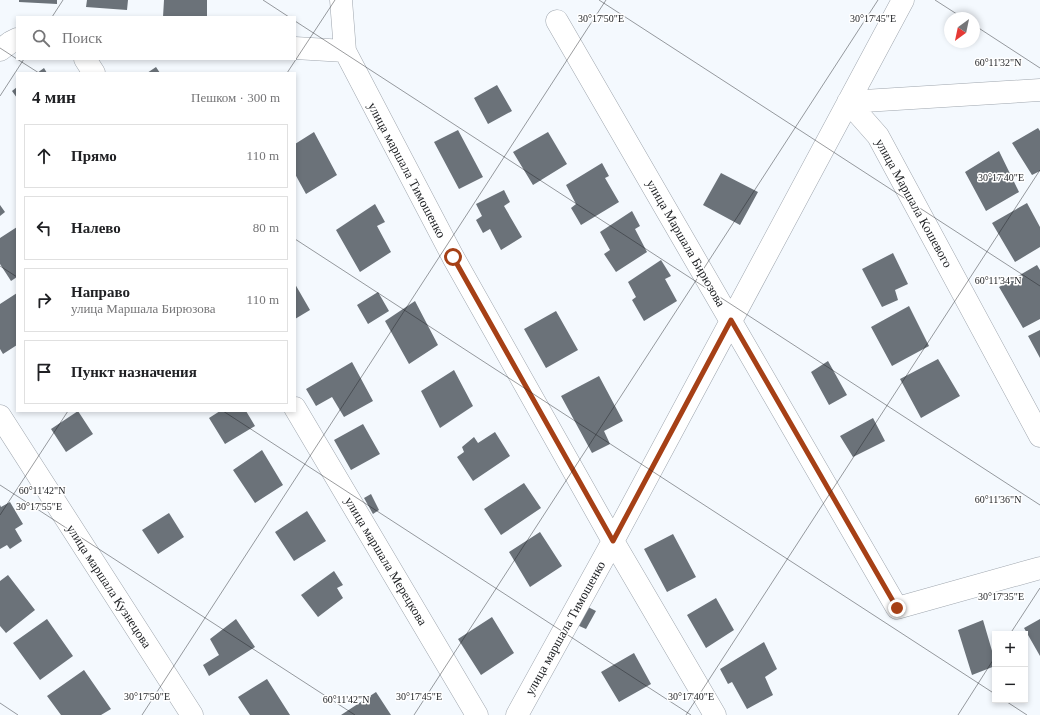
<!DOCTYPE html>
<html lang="ru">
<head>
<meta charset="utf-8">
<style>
	body { margin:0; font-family:"Times New Roman",serif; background:#f2f2f2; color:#202124 }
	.controls { position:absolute; right:12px; bottom:12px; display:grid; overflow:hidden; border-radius:0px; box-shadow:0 2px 6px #0003 }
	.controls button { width:36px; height:36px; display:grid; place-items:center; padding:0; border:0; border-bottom:1px solid #e0e0e0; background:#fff; color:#202124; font:20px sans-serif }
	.compass { position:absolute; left:944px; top:12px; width:36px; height:36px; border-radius:50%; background:#fff; box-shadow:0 2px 6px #0003; rotate:213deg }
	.stop { position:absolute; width:12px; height:12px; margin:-9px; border:3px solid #a64016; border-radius:50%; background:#fff }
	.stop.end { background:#a64016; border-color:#fff; box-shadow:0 1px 4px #0008 }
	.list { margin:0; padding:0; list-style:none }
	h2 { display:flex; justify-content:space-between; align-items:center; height:52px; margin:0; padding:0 16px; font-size:17px }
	h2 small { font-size:13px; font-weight:400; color:#757577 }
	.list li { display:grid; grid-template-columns:26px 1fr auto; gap:12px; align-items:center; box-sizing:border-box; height:64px; margin:0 8px 8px; padding:0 8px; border:1px solid #e0e0e0; border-radius:0px }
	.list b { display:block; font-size:15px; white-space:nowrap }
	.list p { margin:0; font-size:13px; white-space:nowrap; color:#757577 }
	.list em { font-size:13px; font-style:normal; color:#757577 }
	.icon { flex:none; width:22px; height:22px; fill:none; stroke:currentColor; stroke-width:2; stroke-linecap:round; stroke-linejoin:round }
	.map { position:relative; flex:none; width:1040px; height:715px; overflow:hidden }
	.search { position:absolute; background:#fff; box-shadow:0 2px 6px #0003; left:16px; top:16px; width:280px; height:44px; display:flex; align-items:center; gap:10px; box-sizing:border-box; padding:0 14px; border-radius:0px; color:#757577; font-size:15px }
	.panel { position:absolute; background:#fff; box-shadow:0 2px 6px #0003; left:16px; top:72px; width:280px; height:340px; border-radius:0px }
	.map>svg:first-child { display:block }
	.building { fill:#6b7279 }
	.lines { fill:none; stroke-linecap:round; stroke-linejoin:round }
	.minor-casing { stroke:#9fa6ae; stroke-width:23 }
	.minor { stroke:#fff; stroke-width:22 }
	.route { stroke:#a64016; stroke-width:5 }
	.ticks { fill:none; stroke:#222427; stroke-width:1; stroke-opacity:0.45 }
	.labels { text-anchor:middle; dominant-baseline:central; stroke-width:3; stroke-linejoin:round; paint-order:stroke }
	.street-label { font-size:13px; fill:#222427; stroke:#fff }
	.ticks-label { font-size:10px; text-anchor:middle; fill:#222427; stroke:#fff; stroke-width:3; stroke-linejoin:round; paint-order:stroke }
</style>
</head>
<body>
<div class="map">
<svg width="1040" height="715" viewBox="0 0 1040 715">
	<rect width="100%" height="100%" fill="#f4f9fe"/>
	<path class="building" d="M19,0h38v4l-38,-2z
		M87,0h41l-1,10 -41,-3z
		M164,0h43v17h-44z
		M156,67l4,6h-13z
		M44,68l3,5h-10z
		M497,85l15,26 -24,13 -14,-26z
		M17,87v11l-5,-7z
		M1038,128l2,3v40l-8,4 -20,-32z
		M458,130l25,47 -24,12 -25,-47z
		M314,132l23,43 -31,19 -11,-20v-30z
		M548,132l19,32 -34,21 -20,-33z
		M999,151l20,41 -33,19 -21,-39z
		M602,163l7,13 -4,2 14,24 -38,23 -10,-17 5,-4 -10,-19z
		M721,173l37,19 -18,33 -37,-20z
		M504,190l6,12 -6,4 18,31 -21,13 -11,-21 -7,4 -7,-13 6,-4 -6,-12z
		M1027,203l13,24v20l-25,15 -23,-39z
		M375,204l10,18 -8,4 14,26 -31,20 -24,-42z
		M0,205l5,7 -5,4z
		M632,211l8,15 -5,3 12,23 -31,20 -12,-18 6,-4 -10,-18z
		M17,227v50l-6,4 -11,-17v-26z
		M893,253l15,31 -13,6 3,10 -16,7 -20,-38z
		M661,260l10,16 -6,3 12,22 -33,20 -12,-21 4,-3 -8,-15z
		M1037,265l3,5v49l-17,9 -24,-41z
		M295,284l15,26 -15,9z
		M378,292l11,19 -21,13 -11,-19z
		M17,293v52l-14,9 -3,-5v-45z
		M415,301l23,44 -29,19 -24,-43z
		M909,306l20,40 -37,20 -21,-39z
		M556,311l22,39 -32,18 -22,-39z
		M1040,330v28l-12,-22z
		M938,359l22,37 -39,22 -21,-39z
		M828,361l19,34 -18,10 -18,-33z
		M352,362l21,39 -29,16 -12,-20 -16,9 -10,-17z
		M454,370l19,36 -33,22 -19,-37z
		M599,376l24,45 -19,10 6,13 -18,9 -31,-57z
		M78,411l15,23 -27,18 -15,-23z
		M220,411h26l9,15 -30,18 -16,-26z
		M873,418l12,23 -32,16 -13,-21z
		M363,424l17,30 -29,16 -17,-30z
		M495,432l15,24 -37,25 -16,-24 7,-5 -2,-5 12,-10 4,6z
		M262,450l21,35 -28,18 -22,-33z
		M524,483l17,25 -40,27 -17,-26z
		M371,494l8,16 -6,4 -9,-16z
		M10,502l13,22 -8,5 7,12 -12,8 -3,-4 -7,4v-44l1,2z
		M307,511l19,30 -32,20 -19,-29z
		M169,513l15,24 -26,17 -16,-24z
		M540,532l22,34 -32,21 -21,-35z
		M673,534l23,43 -29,15 -23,-43z
		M334,571l9,14 -6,3 6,10 -25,19 -17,-22z
		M8,575l27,35 -29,23 -6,-7v-45z
		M716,598l18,32 -28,18 -19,-33z
		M586,606l10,5 -10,18 -9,-4z
		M492,617l22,36 -33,22 -23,-36z
		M47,619l26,37 -33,24 -27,-37z
		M236,619l19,28 -46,29 -6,-11 16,-10 -9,-16z
		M1040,619v37l-16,-28z
		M983,620l12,41v5l-23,9 -14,-45z
		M764,642l13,27 -12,8 8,18 -26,14 -15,-27 -4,2 -8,-15z
		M634,653l17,31 -32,18 -18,-30z
		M84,670l27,39 -10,6h-40l-14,-19z
		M267,679l23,36h-40l-12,-18z
		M376,692l15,23h-50z"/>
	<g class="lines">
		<g class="minor-casing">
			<path id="minor" d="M341,0l4,51
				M557,21l340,587 143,-40
				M295,48l50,3 108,206 160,284 -96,174
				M0,50l11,-8 6,-3
				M85,59l9,14
				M848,102l30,34 162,300
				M848,102l192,-12
				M295,408l182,307
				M0,416l192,299
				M715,715l-102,-174 290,-541"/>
		</g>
		<use href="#minor" class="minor"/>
	</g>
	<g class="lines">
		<path class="route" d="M453,257l160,284 118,-221 166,288"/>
	</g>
	<path class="ticks" d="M263,0l26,17M599,0l441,286M935,0l28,18M52,17l11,-17M295,21l745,484M974,25l66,43M0,48l17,11M17,59l22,14M287,73l48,-73M0,96l24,-37M295,239l700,455M0,266l17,11M223,411l468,304M0,485l355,230M0,515l68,-104M1010,634l30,-46M1004,700l23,15M0,703l18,12M142,715l464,-715M414,715l464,-715M686,715l354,-545M958,715l37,-58"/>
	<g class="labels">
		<g class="street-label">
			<text transform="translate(407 170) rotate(62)">улица маршала Тимошенко</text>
			<text transform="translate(914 203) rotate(61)">улица Маршала Кошевого</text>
			<text transform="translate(686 243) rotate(60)">улица Маршала Бирюзова</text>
			<text transform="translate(386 561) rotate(59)">улица маршала Мерецкова</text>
			<text transform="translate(109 586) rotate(57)">улица маршала Кузнецова</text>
			<text transform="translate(565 628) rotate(-61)">улица маршала Тимошенко</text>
		</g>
	</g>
	<g class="ticks-label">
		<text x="601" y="22">30°17'50"E</text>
		<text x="873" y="22">30°17'45"E</text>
		<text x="998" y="66">60°11'32"N</text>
		<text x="1001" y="181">30°17'40"E</text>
		<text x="998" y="284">60°11'34"N</text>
		<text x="42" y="494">60°11'42"N</text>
		<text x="998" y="503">60°11'36"N</text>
		<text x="39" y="510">30°17'55"E</text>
		<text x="1001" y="600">30°17'35"E</text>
		<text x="147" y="700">30°17'50"E</text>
		<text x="419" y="700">30°17'45"E</text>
		<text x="691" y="700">30°17'40"E</text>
		<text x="346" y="703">60°11'42"N</text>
	</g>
</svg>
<div class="controls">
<button>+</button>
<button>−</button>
</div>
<svg class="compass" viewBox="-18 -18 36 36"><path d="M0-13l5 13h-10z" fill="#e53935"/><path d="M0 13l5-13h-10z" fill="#757577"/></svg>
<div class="stop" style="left:453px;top:257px"></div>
<div class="stop end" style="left:897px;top:608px"></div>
<div class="search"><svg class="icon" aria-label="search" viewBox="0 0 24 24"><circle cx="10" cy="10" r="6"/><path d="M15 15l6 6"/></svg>Поиск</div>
<section class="panel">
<h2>4 мин<small>Пешком · 300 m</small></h2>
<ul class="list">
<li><svg class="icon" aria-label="ahead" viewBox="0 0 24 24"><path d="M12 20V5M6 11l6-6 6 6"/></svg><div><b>Прямо</b></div><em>110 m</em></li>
<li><svg class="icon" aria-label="left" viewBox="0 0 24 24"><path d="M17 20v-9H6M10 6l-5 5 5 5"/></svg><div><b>Налево</b></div><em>80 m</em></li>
<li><svg class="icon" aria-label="right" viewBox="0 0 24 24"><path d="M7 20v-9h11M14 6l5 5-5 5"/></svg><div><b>Направо</b><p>улица Маршала Бирюзова</p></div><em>110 m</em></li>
<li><svg class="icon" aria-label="arrive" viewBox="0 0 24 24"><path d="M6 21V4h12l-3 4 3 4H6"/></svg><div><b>Пункт назначения</b></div></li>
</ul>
</section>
</div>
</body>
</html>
